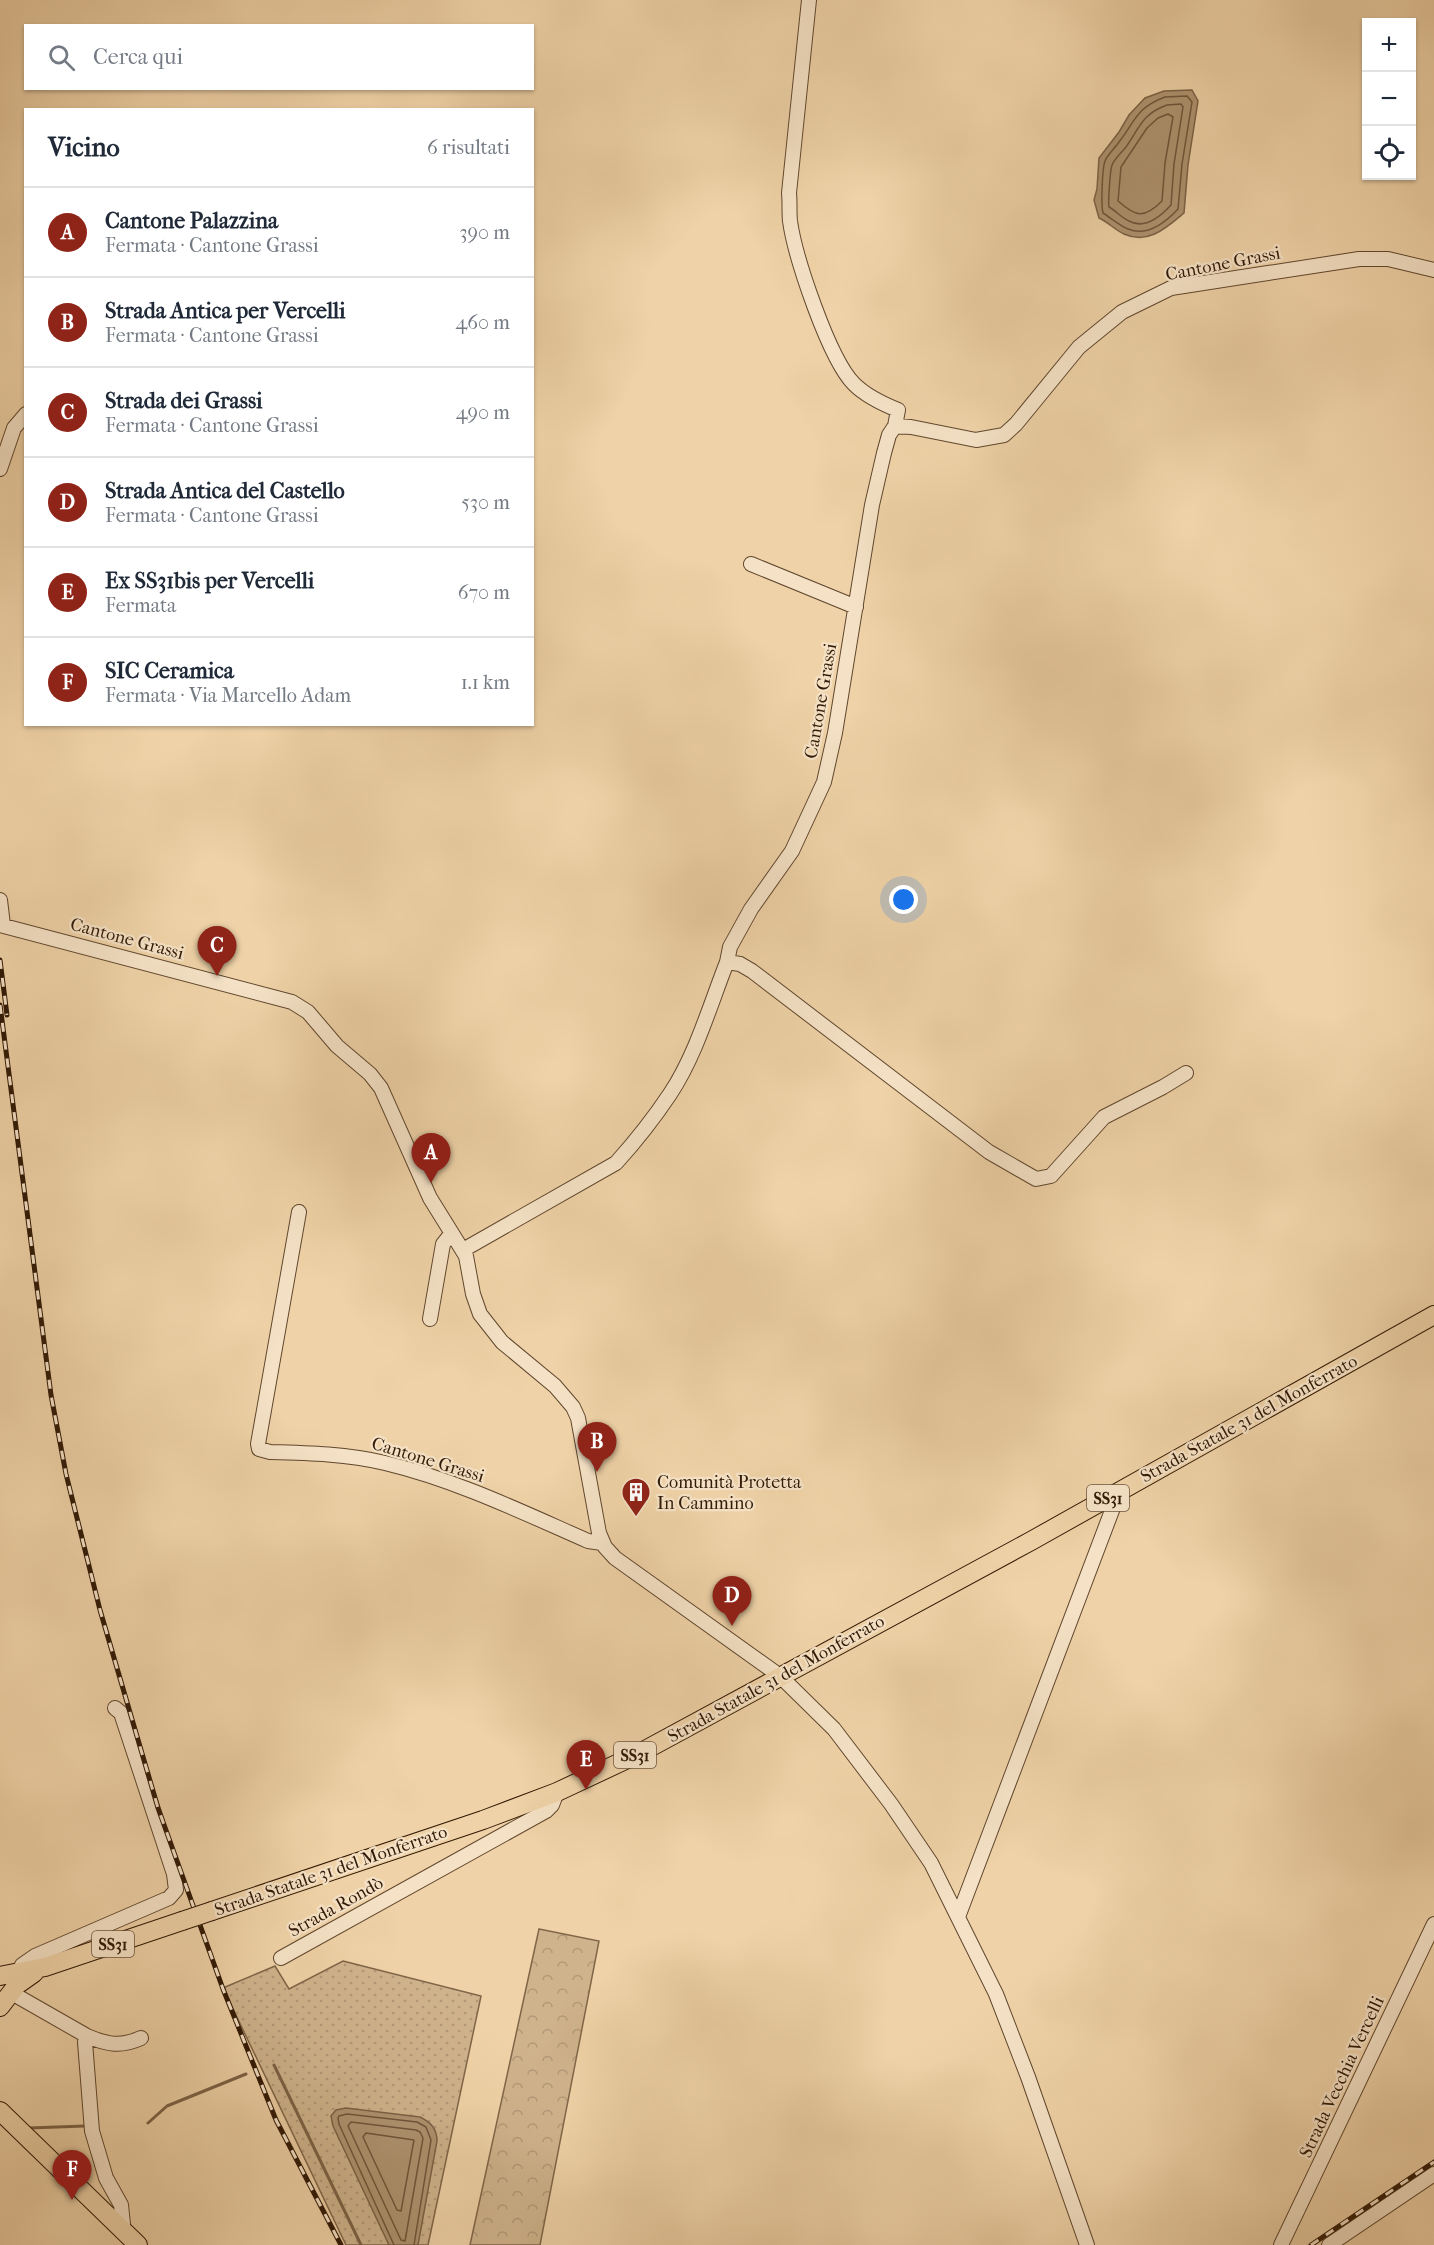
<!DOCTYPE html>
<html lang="it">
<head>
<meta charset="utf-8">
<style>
	body { margin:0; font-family:"IM FELL French Canon",serif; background:#f6f6f7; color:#1f2937 }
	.controls { position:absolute; right:18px; top:18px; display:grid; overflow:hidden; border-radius:0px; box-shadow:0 2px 4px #0004 }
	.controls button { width:54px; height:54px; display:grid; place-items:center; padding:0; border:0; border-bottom:2px solid #e0e1e3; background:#fff; color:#1f2937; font:30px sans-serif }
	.you { position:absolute; left:904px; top:900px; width:21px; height:21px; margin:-15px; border:4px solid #fff; border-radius:50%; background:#1a73e8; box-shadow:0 0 0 9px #1a73e833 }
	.badge { display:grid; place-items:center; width:39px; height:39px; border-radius:50%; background:#8f2418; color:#fff; font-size:20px; font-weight:700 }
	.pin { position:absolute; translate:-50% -50px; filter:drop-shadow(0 2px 3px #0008) }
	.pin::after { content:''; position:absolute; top:32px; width:21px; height:18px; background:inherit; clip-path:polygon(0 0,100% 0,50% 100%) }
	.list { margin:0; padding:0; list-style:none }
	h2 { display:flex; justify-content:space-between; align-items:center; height:78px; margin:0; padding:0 24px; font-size:26px }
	h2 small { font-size:20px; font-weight:400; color:#747a83 }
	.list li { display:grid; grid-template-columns:39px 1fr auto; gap:18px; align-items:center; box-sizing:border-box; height:90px; padding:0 24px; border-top:2px solid #e0e1e3 }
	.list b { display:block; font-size:22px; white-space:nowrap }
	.list p { margin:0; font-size:20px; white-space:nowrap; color:#747a83 }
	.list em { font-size:20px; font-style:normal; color:#747a83 }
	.icon { flex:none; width:33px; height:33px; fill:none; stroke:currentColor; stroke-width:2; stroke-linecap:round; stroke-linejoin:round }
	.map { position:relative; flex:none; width:1434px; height:2245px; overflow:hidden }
	.search { position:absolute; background:#fff; box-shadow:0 2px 4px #0004; left:24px; top:24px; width:510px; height:66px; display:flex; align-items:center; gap:15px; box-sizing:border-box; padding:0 21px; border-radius:0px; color:#747a83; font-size:22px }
	.panel { position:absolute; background:#fff; box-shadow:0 2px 4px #0004; left:24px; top:108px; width:510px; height:618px; border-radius:0px }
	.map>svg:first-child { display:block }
	.grass { fill:url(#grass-dots); stroke:#806649; stroke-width:1.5 }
	.forest { fill:url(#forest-crowns); stroke:#806649; stroke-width:1.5 }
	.water { fill:#ae9370; stroke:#7c6246; stroke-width:1.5 }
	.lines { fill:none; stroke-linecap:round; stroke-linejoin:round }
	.shore { stroke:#70563b; stroke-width:1.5 }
	.stream { stroke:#7c6246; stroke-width:3 }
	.minor-casing { stroke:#60472e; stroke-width:16 }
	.major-casing { stroke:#311906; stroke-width:20 }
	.minor { stroke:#f5e2c6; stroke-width:14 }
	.major { stroke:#efd2a7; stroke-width:18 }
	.rail-casing { stroke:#311906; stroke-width:5 }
	.rail { stroke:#f5e2c6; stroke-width:3; stroke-dasharray:9; stroke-linecap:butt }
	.major-bridge-casing { stroke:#311906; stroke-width:20; stroke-linecap:butt }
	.major-bridge { stroke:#efd2a7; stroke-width:18 }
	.labels { text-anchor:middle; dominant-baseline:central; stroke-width:4.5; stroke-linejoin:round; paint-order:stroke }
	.shield { fill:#f5e2c6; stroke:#6c5540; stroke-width:1.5 }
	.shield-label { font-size:16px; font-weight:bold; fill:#311906 }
	.street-label { font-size:18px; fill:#311906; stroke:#f5e2c6 }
	.poi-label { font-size:18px; fill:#311906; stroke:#f5e2c6; text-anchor:start }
</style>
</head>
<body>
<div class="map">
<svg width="1434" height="2245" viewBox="0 0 1434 2245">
	<defs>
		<pattern id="grass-dots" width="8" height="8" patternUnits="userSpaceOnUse" patternTransform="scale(1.5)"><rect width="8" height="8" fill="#cfb38c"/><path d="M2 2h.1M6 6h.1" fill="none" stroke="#b29977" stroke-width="1.8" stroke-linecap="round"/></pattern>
		<pattern id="forest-crowns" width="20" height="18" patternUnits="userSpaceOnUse" patternTransform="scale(1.5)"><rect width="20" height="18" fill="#cfb38c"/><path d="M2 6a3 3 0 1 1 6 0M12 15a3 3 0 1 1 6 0" fill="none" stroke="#b29977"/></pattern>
	</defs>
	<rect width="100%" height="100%" fill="#efd2a7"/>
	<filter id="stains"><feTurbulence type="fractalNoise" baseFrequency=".00333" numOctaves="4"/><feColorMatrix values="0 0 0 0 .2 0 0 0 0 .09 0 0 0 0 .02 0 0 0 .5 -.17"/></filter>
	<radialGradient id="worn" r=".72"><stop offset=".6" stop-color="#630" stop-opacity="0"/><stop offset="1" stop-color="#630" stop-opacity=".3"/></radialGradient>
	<path class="grass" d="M343,1961l138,35 -53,249h-82l-123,-257 52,-22 14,23z"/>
	<path class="forest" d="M539,1929l60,12 -59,304h-70z"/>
	<path class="water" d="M1192,90l6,11 -10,64 -4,48c-18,15 -36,32 -60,21 -9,-4 -16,-12 -25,-16l-5,-18 3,-11 2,-31 20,-26 10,-17 16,-17 19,-7z
		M346,2108l74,9c10,5 17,11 17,24l-19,104h-29l-56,-119 -2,-10 5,-6z"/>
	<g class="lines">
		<path class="shore" d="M1165,97l22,-1 5,6 -10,62 -4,45c-13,14 -31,28 -50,20 -9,-4 -17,-11 -25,-16 -2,-7 -1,-44 2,-52 2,-6 10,-13 14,-19 17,-22 17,-34 46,-45z
			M1167,105l14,-1 2,3 -9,57 -3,41c-10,11 -26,25 -42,16 -7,-3 -13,-10 -20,-14 -1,-5 1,-36 3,-42 2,-6 10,-13 14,-18 14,-20 16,-33 41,-42z
			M1168,114l5,3 -8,46 -3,38c-18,18 -26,16 -44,0l3,-34 26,-39 11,-10z
			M351,2122l65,8 4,2 3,6 -18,103 -4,-1 -53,-114z
			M366,2133l48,7 -13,71 -4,-1 -34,-73z
			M394,2245l-55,-121 -1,-6 1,-2 8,-2 70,8 9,5 5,13 -17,105"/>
		<path class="stream" d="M274,2065l87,180
			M148,2123l19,-17 79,-32
			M29,2128l56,-2"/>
		<g class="minor-casing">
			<path id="minor" d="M895,426l16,1 65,13 28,-5 12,-11 63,-77 43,-35 49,-24 188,-29h29l46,11
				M0,469l14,-41 12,-14
				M751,564l105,43
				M0,900l3,25
				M0,925l292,77 16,10 29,34 33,28 11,14 49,110 36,58 7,38 7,20 22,28 53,44 18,21 5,11 21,115 6,14 10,11 165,118 54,53 57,75 40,59 65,131 32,83 59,168
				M727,962l13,2 12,7 237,181 47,27 15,-3 53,-59 59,-30 23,-14
				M299,1212l-41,232 1,5 11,3c39,1 78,2 115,11 71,17 137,49 203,78l14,2
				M463,1250l153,-87c19,-21 38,-45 54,-69 26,-39 40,-89 57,-132l3,-15 21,-38 41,-58 32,-69 11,-49 37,-228 12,-52 5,-18 6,-9 3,-16c-15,-6 -32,-14 -44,-26 -25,-25 -59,-127 -64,-163 -1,-9 0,-19 -1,-28l20,-193
				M430,1319l13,-75 8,-10
				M958,1917l161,-425
				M281,1958l265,-147 6,-6 5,-13
				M17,1976l5,-11 13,-9 134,-58 7,-8 -2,-16 -53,-161 -6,-5
				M10,1992l77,44 -2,6 7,89 14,47 15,27 2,19 -2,4
				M87,2036c21,9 34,11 54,2
				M1281,2245l153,-321
				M1329,2245l105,-71"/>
		</g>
		<g class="major-casing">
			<path id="major" d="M212,1911l271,-91 74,-28 79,-37 395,-214 403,-226
				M0,1976l45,-9 137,-46
				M0,2007l17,-22 17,-12
				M0,2111l138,134"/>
		</g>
		<use href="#minor" class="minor"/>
		<use href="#major" class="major"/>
		<g class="rail-casing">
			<path id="rail" d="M0,960l7,55
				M0,1005l51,390 15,79 34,136 58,198 65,181 53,131 65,125
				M1311,2245l123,-83"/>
		</g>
		<use href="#rail" class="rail"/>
		<g class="major-bridge-casing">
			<path id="major-bridge" d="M182,1921l30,-10"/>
		</g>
		<use href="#major-bridge" class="major-bridge"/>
	</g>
	<defs>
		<g id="building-pin" transform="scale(1.5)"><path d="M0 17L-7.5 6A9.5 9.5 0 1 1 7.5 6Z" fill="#8f2418" stroke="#f5e2c6"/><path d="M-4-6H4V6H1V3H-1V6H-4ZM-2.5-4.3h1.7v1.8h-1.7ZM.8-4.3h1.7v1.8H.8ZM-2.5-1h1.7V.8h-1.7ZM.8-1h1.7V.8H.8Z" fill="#fff"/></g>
	</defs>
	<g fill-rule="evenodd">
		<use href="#building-pin" x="636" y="1492"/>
	</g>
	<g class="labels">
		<g class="shield">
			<rect x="1087" y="1485" width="42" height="26" rx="4.5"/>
			<rect x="614" y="1742" width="42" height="26" rx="4.5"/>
			<rect x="92" y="1931" width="42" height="26" rx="4.5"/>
		</g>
		<g class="shield-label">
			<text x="1108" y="1498">SS31</text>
			<text x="635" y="1755">SS31</text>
			<text x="113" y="1944">SS31</text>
		</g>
		<g class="street-label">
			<text transform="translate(1223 264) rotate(-11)">Cantone Grassi</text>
			<text transform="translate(821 701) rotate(-80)">Cantone Grassi</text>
			<text transform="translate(127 939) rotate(15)">Cantone Grassi</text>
			<text transform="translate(1249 1419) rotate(-29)">Strada Statale 31 del Monferrato</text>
			<text transform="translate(428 1460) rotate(17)">Cantone Grassi</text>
			<text transform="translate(776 1679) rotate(-29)">Strada Statale 31 del Monferrato</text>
			<text transform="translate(331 1871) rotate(-19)">Strada Statale 31 del Monferrato</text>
			<text transform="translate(336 1907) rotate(-29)">Strada Rondò</text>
			<text transform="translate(1342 2077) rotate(-65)">Strada Vecchia Vercelli</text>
		</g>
		<g class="poi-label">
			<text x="657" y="1482">Comunità Protetta<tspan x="657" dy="21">In Cammino</tspan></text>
		</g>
	</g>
	<rect width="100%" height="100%" filter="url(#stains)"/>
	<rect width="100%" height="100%" fill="url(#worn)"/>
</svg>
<div class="controls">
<button>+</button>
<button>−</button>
<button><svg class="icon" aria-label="locate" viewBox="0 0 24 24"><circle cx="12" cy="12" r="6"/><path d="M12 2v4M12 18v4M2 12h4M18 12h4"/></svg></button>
</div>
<div class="you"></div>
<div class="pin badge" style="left:431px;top:1183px">A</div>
<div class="pin badge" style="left:597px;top:1472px">B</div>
<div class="pin badge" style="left:217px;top:976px">C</div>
<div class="pin badge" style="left:732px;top:1626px">D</div>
<div class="pin badge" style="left:586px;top:1790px">E</div>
<div class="pin badge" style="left:72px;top:2200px">F</div>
<div class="search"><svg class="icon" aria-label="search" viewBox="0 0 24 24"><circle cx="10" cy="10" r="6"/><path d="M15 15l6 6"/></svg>Cerca qui</div>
<section class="panel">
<h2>Vicino<small>6 risultati</small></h2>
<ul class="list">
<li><span class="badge">A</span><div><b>Cantone Palazzina</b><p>Fermata · Cantone Grassi</p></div><em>390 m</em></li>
<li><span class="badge">B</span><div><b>Strada Antica per Vercelli</b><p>Fermata · Cantone Grassi</p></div><em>460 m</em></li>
<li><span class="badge">C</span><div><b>Strada dei Grassi</b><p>Fermata · Cantone Grassi</p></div><em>490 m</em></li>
<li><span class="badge">D</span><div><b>Strada Antica del Castello</b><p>Fermata · Cantone Grassi</p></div><em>530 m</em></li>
<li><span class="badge">E</span><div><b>Ex SS31bis per Vercelli</b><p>Fermata</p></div><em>670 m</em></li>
<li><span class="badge">F</span><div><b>SIC Ceramica</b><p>Fermata · Via Marcello Adam</p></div><em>1.1 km</em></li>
</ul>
</section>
</div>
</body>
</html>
